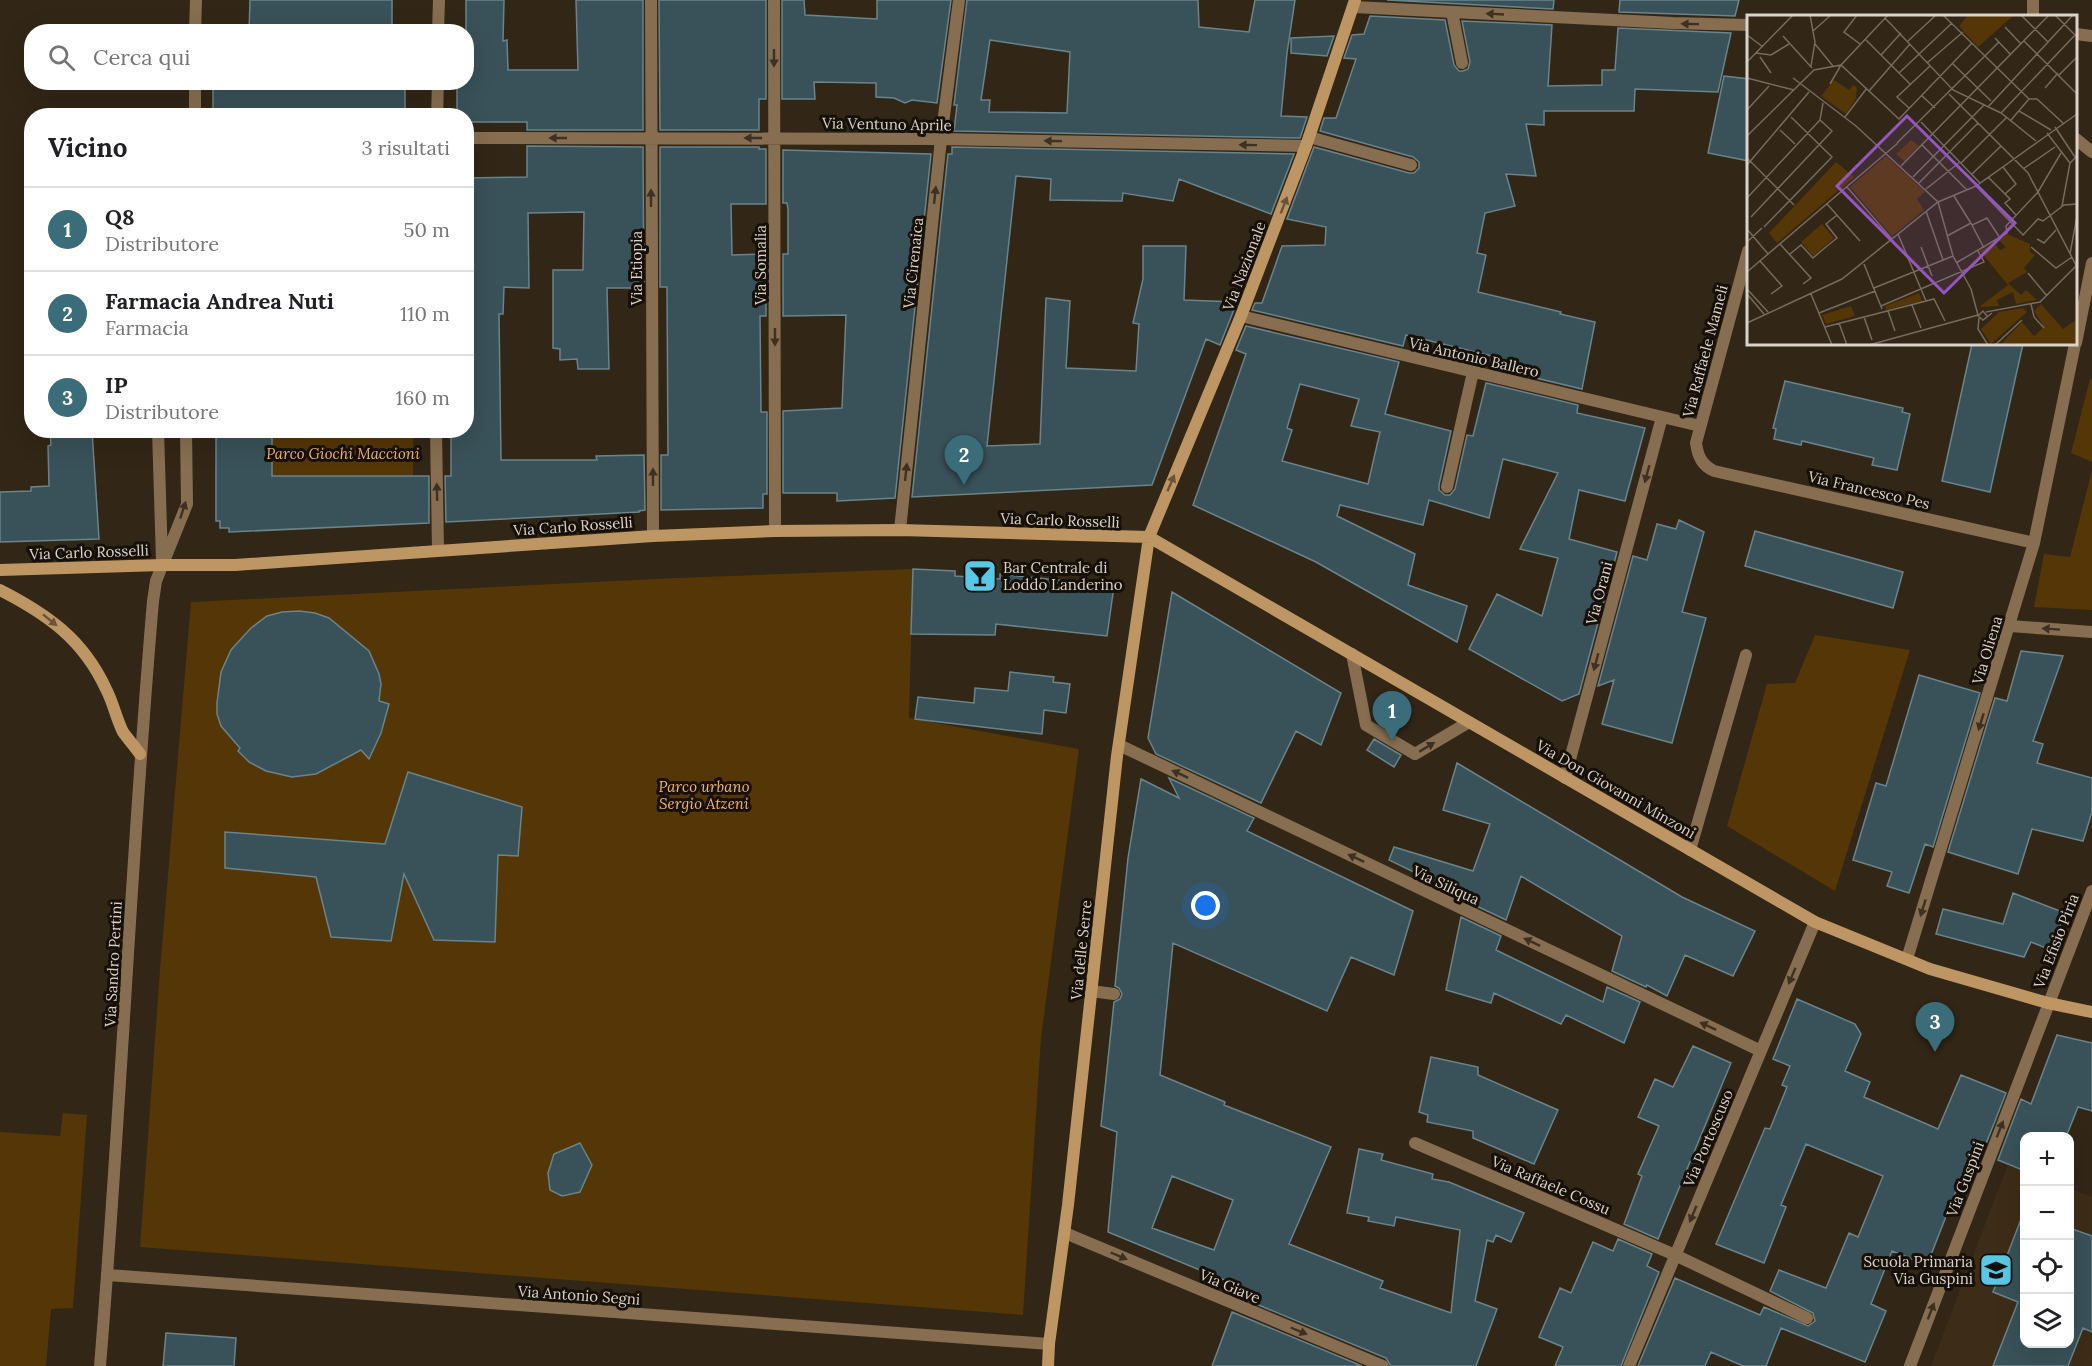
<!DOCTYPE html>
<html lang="it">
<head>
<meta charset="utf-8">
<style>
	body { margin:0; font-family:Lora,serif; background:#f2f2f2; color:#202124 }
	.controls { position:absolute; right:18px; bottom:18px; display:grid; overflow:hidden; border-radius:12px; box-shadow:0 6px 24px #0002 }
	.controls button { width:54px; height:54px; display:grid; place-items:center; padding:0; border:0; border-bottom:2px solid #e0e0e0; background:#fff; color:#202124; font:30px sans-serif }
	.you { position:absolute; left:1206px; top:906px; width:21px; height:21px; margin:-15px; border:4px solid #fff; border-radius:50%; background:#1a73e8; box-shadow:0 0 0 9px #1a73e833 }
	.badge { display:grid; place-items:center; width:39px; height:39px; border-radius:50%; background:#3a6c7a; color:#fff; font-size:20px; font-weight:700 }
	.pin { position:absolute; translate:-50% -50px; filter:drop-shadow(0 2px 3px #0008) }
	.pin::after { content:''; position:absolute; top:32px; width:21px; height:18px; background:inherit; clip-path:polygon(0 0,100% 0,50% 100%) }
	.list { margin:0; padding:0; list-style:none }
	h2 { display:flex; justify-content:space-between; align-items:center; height:78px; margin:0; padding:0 24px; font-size:26px }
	h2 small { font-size:20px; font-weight:400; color:#757577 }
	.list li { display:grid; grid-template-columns:39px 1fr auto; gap:18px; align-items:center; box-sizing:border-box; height:84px; padding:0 24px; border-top:2px solid #e0e0e0 }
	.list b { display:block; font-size:22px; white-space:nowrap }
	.list p { margin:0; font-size:20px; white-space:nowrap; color:#757577 }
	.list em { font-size:20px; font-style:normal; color:#757577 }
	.icon { flex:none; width:33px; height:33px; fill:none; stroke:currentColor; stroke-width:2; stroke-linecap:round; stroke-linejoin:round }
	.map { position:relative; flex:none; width:2092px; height:1366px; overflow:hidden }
	.search { position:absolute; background:#fff; box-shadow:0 6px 24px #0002; left:24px; top:24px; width:450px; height:66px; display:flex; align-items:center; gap:15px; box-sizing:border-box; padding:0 21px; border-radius:24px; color:#757577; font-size:22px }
	.panel { position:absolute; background:#fff; box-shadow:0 6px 24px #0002; left:24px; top:108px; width:450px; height:330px; border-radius:24px }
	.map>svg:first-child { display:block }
	.built { fill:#3d2c17 }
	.green { fill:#553606 }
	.building { fill:#395158; stroke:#6a848b; stroke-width:1.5; fill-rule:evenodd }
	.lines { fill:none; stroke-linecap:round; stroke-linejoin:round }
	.lane { stroke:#876e50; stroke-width:12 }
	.street { stroke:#876e50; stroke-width:12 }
	.secondary { stroke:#bd9664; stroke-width:12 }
	.oneway { fill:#3e3122 }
	.oneway2 { fill:#6a5336 }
	.labels { text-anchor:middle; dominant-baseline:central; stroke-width:6; stroke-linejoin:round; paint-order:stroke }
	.street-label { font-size:15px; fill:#dbd3c9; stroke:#161009 }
	.park-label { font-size:15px; font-style:italic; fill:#f4b767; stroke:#161009 }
	.poi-label { font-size:15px; fill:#dbd3c9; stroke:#161009; text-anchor:start }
	.inset-road { fill:none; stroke:#766b5e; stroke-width:1.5 }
	.view { fill:#9356c2; fill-opacity:0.15; stroke:#9356c2; stroke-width:3 }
	.inset-edge { fill:none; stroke:#dbd3c9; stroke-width:3 }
</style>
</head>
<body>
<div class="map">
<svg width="2092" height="1366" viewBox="0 0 2092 1366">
	<rect width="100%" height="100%" fill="#322616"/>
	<path class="built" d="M2008,1164l16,7v173h46v-156l22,9v169h-161z"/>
	<path class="green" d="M2090,379h2v83l-21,-9z
		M272,431h141v45h-141z
		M2092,470v140l-58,-3 10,-53 26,3z
		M913,569l-4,149 170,31 -38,289 -18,277 -883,-68 20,-277 31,-368 486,-24z
		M1815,635l95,15 -75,241 -108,-65 40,-142 28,-1z
		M63,1113l24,2 -14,193 -22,1 -5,57h-46v-234l60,4z"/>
	<path class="building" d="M250,0h142v32h-143z
		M466,0h38l-1,41 4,-1 1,30h70l-2,-70h67v130h-116v-8h-61v-6h-9v-34h9z
		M659,0h107v99h-7v31h-99z
		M782,0h22l1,15 72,4v-19h74l-14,103 -25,-3 -7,3 -11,-5 -18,-1v-14l-62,-1 1,17h-33z
		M967,0h231l1,27 50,5 6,-32h40l-8,53 -6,63 26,1 -7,21 -346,-7 3,-26h-3zM990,40l80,12 -3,61 -78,-1 1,-12h-9z
		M1387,0h167l-1,9z
		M1620,0h119l-4,16 -116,-4z
		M1370,16l75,4 9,45 5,6h4l5,-2 2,-7 -8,-41 90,4 -4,61 54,-1v-15h13l3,-42 113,5 -13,59 -83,-3 -1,22h-90v14l-18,-1 10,52 -30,-2 9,32 -30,7 -8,40 9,2 -8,37 83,20 -1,2 35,8 -13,67 -92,-22 2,-11 -86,-21 -3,11 -151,-36 3,-7h7l20,-57 43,-1 1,-18 -39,-8 27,-72 95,26h5l5,-5v-6l-6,-5 -93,-26 4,-13h12l20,-59 -12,-1 8,-23 12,-1z
		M1334,36l-7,20 -36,-3v-15z
		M1724,76l25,3v82l-41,-8z
		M213,82h45v6l103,-1v-5h44v34h-192z
		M527,146l116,1 1,141h-37l2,81h-31l-1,-10 -17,1v-11l-7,-1v-78h30l1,-58 -56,1 1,75 -25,-1 -1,27h-4l2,146h96l-1,-4 48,-1 1,55 -6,1v1l-193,10 -1,-46h6v-46h15v-252l61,-1z
		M660,147h99v2h7v55h-35l1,51 34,-1v62h-6l1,96h6v82h-4v14l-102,2v-55h7l-1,-168h-7z
		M952,147l342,7 -23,60 -92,-35 -6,22 -50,-8 -1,8 -72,-1 1,-21 -35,-3 -29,270 53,-2 6,-146 24,3 -4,67 70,3 3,-47 -6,-1 10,-44v-33h43l-2,54 53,2 -17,43 -14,-6 -54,146 -240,12 36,-343h4z
		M783,150l148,4 -36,344 -58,3v-8h-54v-82l59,-3 4,-93 -63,1v-62h5v-45l-1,-6h-4z
		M1246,326l153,36 -14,52 66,17 -12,54v5l6,5h5l5,-6 12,-54 6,1 13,-53 92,22 -1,8 68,15 -20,73 -46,-11 -10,49 48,13 -38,142 -17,7 -93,-52 28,-55 45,22 16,-58 -38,-9 38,-76 -55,-14 -14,59 -60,-18 -6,25 -83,-20 -3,11 78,38 -7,31 59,21 -10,36 -141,-80 -123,-57 53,-151 -10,-4zM1300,384l59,15 -8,27 29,6 -12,52 -86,-23 10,-31 -5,-2z
		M1972,344h51l-33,148 -48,-11z
		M1785,381l118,27 -1,4 8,2 -13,56 -25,-5 2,-7 -72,-17 -1,4 -27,-6 2,-10 -3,-1z
		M50,430h42l7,109 -99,3v-50l31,-1v-4l18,-1 -1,-40 3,-1z
		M216,430h56v46h157v47l-200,9v-4h-9v-7h-4z
		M1679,520l25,12 -22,80 24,6 -34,125 -70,-19 12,-44 -16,6 35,-130 14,4 10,-36 19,5z
		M1755,531l148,41 -10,36 -148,-42z
		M913,569l42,2v5l45,3v-5l114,12 -7,50 -111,-12 -1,11 -84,-1z
		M1172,592l169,101 -20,52 -25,-14 -35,72 -105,-49 -8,-16z
		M299,611l16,2 14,5 40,33 10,23 2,10 -2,17 10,3 -8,29 -12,26 -8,-9 -45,24 -24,3 -26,-6 -17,-9 -11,-11 2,-3 -19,-22 -4,-12v-11l4,-31 10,-22 9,-10 11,-12 16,-12 15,-4z
		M2021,651l42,5 -30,85 10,3 -6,19 55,15v34l-9,29 -51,-12 -14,45 -70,-22 47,-154 12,3z
		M1010,672l44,5 -1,5 17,2 -4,29 -22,-3 -2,24 -127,-15 3,-22 56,6 1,-15 33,3z
		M1919,675l61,18 -47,154 -8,-3 -16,49 -22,-7 5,-14 -39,-12 23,-77 10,3z
		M1374,739l27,16 -7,12 -27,-17z
		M1457,763l225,134 73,34 -22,45 -48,-21 -18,41 -20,-11 -1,2 -34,-16 10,-35 -101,-60 -15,44 -42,-20 1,-3 -76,-37 5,-13 79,24 17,-47 -47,-14z
		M408,772l114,35 -4,49 -20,-1 -3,87 -61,-2 -30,-66 -13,67 -60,-4 -15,-60 -91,-9v-36l160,12z
		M1169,778l85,40 -7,13 166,80 -19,64 -43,-18 -24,54 -154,-68 -13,132 65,27 -1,3 107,42 -42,97 94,37 -3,7 71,25 9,-83 -64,-13 -2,9 -26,-5 1,-4 -22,-4 12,-64 24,5 -2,6 52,14 -1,5 17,3 75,31 -13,29 -15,-7 -3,7 -6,-2 -12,61 22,8 -21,57h-85l-5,-8 -149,-62 4,-9 -133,-55 9,-100 -16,-6 13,-124 6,-3 2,-5 -3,-6 -4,-2 13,-128 13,-79 38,19zM1172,1176l61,24 -19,50 -62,-22z
		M2013,893l52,20 -14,37 -20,-8 -7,15 -88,-23 7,-25 60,15z
		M1461,917l40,19 -5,14 107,52 4,-15 33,15 -16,41 -58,-28 -5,9 -67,-31 -3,10 -45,-13z
		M1797,999l58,25 6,10 -16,37 25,11 -6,15 74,32 23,-54 45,18 -24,61 -10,-4 -45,115 -35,-14 -21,53 15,7 -21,51 -84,-34 -15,38h-23l-32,-14 -6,14h-67l37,-88 85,37 4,-8 44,19 7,-5 -2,-8 -43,-22 9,-21 47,18 23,-55 9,4 25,-61 -77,-32 -25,61 5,2 -22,56 -48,-19 49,-116 5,1 17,-42 -5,-2 8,-19 -17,-7z
		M2057,1035l35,8v68l-14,-4 -12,30h-41v34l-27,-11 23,-61 10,5z
		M1693,1046l38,17 -73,176 -34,-15 18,-48 -4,-2 21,-48 -21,-9 17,-38 18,8z
		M1431,1057l47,10v8l80,35 -24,54 -61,-26v-7l-46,-9 1,-7 -9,-3z
		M580,1143l12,22 -12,27 -18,4 -12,-6 -2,-17 6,-19z
		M2023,1214h2v130h45v-116l22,8v96l-9,-4 -15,38h-75l25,-64 -25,-10z
		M1618,1239l34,15 -5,12 12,6 -38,94h-66l8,-19 -24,-10 21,-49 11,5 22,-51 20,9z
		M1232,1312l130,54h-150z
		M166,1333l70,5 -2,28h-71z"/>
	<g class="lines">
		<path class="lane" d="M1352,654l14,71 49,29 54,-32
			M1690,850l56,-195
			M1091,991l23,3"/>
		<path class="street" d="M651,0l2,536
			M774,0l1,531
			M2033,0v16
			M1354,7l319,16 75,2
			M1452,12l10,51
			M195,32l1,-32
			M438,32l1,-32
			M2076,34l16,2
			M195,116v-34
			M437,116l1,-34
			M1309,137l102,28
			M466,138l475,1 365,7
			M2076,139l16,13
			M1748,251l-52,192c2,14 6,22 18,28l320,72
			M1241,316l459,110
			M2076,343l16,-80
			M158,430l4,131
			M436,430l2,120
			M1447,487l26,-115
			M900,530l41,-391 18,-139
			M2010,626l82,6
			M1119,745l642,306
			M1565,778l97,-361
			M1907,959l127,-416 41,-199
			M1415,1143l260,112 132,63
			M1065,1233l318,133
			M108,1275l941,69
			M100,1366c21,-255 31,-510 53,-765l3,-20 31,-77 -1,-74
			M1629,1366l186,-444
			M1910,1366l182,-475"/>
		<path class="secondary" d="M0,570l162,-5h73l418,-29 122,-5 125,-1 249,7 666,385 115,47 118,34 44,9
			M0,590c47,24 83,49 106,99 7,13 10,29 17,43 5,7 12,15 17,22
			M1048,1366l1,-22 19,-139 49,-449 32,-219 92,-221 65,-170 49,-146"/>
	</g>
	<defs><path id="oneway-solid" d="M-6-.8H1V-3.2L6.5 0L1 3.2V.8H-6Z" transform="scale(1.5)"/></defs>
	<g class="oneway">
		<use href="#oneway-solid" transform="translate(1495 14) rotate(-177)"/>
		<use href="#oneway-solid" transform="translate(1690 24) rotate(-179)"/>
		<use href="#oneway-solid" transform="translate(774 58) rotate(90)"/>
		<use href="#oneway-solid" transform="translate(558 138) rotate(180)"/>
		<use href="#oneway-solid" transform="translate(753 138) rotate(180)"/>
		<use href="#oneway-solid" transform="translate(1053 141) rotate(-179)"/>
		<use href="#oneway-solid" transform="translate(1248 145) rotate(-179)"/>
		<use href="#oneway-solid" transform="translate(935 195) rotate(-84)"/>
		<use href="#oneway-solid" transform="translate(651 198) rotate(-90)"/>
		<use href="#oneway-solid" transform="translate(775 337) rotate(90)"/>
		<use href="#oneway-solid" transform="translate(906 472) rotate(-84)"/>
		<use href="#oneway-solid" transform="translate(1647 474) rotate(105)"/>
		<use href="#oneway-solid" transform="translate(653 477) rotate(-90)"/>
		<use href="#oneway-solid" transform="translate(437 492) rotate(-91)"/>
		<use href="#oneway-solid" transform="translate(183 510) rotate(-72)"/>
		<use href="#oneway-solid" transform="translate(2051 629) rotate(-176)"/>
		<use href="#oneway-solid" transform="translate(1596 662) rotate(105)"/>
		<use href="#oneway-solid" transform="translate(1981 722) rotate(107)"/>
		<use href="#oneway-solid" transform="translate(1427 747) rotate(-31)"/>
		<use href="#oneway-solid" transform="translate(1180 774) rotate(-155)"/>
		<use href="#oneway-solid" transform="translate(1356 858) rotate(-155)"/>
		<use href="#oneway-solid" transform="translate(1923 908) rotate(107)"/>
		<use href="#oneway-solid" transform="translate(1532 942) rotate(-155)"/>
		<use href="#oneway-solid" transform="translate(1792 976) rotate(113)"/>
		<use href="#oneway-solid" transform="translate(1708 1026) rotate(-155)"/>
		<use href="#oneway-solid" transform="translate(2000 1129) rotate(-69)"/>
		<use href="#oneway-solid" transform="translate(1693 1214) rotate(113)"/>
		<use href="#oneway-solid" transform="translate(1119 1256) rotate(23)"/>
		<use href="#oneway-solid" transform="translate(1931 1311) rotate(-69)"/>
		<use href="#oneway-solid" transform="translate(1299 1331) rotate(23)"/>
	</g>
	<g class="oneway2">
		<use href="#oneway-solid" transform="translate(1284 205) rotate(-69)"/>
		<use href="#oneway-solid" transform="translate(1171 483) rotate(-67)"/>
		<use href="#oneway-solid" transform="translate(50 620) rotate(39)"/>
	</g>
	<defs>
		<g id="bar-square" transform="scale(1.725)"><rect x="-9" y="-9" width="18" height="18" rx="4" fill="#59c8e4" stroke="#161009"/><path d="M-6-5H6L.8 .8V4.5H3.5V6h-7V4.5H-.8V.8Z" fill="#111"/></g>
		<g id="school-square" transform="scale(1.725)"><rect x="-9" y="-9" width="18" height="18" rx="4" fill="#59c8e4" stroke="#161009"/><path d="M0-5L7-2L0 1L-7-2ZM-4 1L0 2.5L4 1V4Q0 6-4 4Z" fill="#111"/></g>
	</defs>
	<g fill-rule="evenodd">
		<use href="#bar-square" x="980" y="576"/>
		<use href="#school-square" x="1996" y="1270"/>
	</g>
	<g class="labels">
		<g class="street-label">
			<text transform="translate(887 124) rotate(1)">Via Ventuno Aprile</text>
			<text transform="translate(913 263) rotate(-84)">Via Cirenaica</text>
			<text transform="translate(760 265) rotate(-90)">Via Somalia</text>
			<text transform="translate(1244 266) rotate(-69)">Via Nazionale</text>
			<text transform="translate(636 268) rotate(-90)">Via Etiopia</text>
			<text transform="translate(1705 351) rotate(-75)">Via Raffaele Mameli</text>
			<text transform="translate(1474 357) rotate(13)">Via Antonio Ballero</text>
			<text transform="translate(1869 490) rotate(13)">Via Francesco Pes</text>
			<text transform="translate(1060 520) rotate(2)">Via Carlo Rosselli</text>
			<text transform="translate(573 526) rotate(-4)">Via Carlo Rosselli</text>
			<text transform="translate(89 552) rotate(-2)">Via Carlo Rosselli</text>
			<text transform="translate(1599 593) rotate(-75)">Via Orani</text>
			<text transform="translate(1987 650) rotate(-73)">Via Oliena</text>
			<text transform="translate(1616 789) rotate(30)">Via Don Giovanni Minzoni</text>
			<text transform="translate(1446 885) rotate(25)">Via Siliqua</text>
			<text transform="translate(2056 941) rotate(-69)">Via Efisio Piria</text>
			<text transform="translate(1081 950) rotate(-84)">Via delle Serre</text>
			<text transform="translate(113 964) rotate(-87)">Via Sandro Pertini</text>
			<text transform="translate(1708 1138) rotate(-67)">Via Portoscuso</text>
			<text transform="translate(1965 1179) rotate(-69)">Via Guspini</text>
			<text transform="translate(1551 1185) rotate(23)">Via Raffaele Cossu</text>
			<text transform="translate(1230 1286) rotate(23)">Via Giave</text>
			<text transform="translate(579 1295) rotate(4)">Via Antonio Segni</text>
		</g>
		<g class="park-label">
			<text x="343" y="453">Parco Giochi Maccioni</text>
			<text x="704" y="786">Parco urbano<tspan x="704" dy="17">Sergio Atzeni</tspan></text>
		</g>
		<g class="poi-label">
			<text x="1003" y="567">Bar Centrale di<tspan x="1003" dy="17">Loddo Landerino</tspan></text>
			<text x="1973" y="1261" text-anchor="end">Scuola Primaria<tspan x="1973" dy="17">Via Guspini</tspan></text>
		</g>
	</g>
	<g transform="translate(1747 15)">
		<rect width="330" height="330" fill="#322616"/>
		<path d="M221,0h46l-36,32 -19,-21zM87,65l15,10 4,-5 4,2 -1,11 -10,16 -25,-18zM164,125l8,6 -15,15 -8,-7zM139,141l39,36 -8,7 7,11 -32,26 -42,-49zM89,147l18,15 -77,66 -8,-10zM75,209l12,14 -21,18 -12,-14zM260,219l23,10v8l5,3 -11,13 3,4 -19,11 13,12 5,-5 11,10 -21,4 -3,-12 -16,8 2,6 -20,1 29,-22 -28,-34 15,-8 5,7 6,-3 -7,-7zM172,278l3,8 -36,9 -1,-4zM294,289l22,25 14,-10v26h-77l22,-23 12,14 10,-9 -10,-16zM104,291l4,10 -29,8 -4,-9zM276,293l4,4 -36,32 -10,-15 18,-17z" fill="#553606"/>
		<path class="inset-road" d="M63,0l5,27 -4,24M110,0l-13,17 16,12M196,0l86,84M274,0l27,27M308,0l22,22M138,3l68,72 48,23 35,28M258,12l16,17M66,16l18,-16M0,20l16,12M36,21l29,32M248,23l16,17M118,24l46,46M161,26l28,-26M277,26l53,53M68,29l18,22M9,38l15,2 18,-11M134,40l20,-22M13,42l11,16M0,47l46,-47M180,48l36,-31M205,48l39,38M152,58l53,-50M312,60l18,-18M0,63l47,12M46,63l63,48 82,76 15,54 18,33 7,26M83,69l11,-19 58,54 73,-76M298,73l13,-15M122,76l41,-47M202,79l79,79 49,94M174,80l14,13M282,84h8l26,24M241,92l85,-92M162,93l-12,-11 33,-31M0,95l22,-24M272,96l32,19M254,98l74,-78M98,102l22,-29M264,105l18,-21M174,107l59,61M308,112l20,30M33,115l15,14M300,118l23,30M0,121l67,-66 27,-5 47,-50M150,128l102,-101M175,130l45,45M0,143l47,47M214,148l46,-46M0,150l62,-73M154,151l148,-151M256,152l13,17 -11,10M276,154l32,-22M225,159l29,-28M166,162l71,-72M241,162l22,22 -5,4 11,12M172,168l59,-60M229,171l47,49 15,-16 5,2 21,-16 13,-1M100,172l45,52M179,174l34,-27M207,181l18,29M0,183l73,-78 3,-17M80,189l33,37M315,191l8,-43 7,-7M179,196l17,49M4,202l81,-86 -12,-11M17,212l68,-70 -41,-40M0,214l21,25M151,219l28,67M200,221l24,-13M290,224l7,4 12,-13M0,227l15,-14M33,229l31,34 -8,6M174,232l11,29M284,232l25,21 16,-11M237,233l-12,-23 15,-7 13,20M43,239l11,-9 12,13 8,-7 16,-13 -11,-14 11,-9M323,239l7,-38M13,246l22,25 -11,8M209,248l51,-30 -1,-7 32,-34 23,-39M117,249l18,45M0,257l151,-129M281,258l19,23M127,273l79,-32M0,274l21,23M0,279l17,20M64,279l21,51M284,289l3,13 10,11M165,290l9,23M134,291l103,-44 -6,-11M141,296l7,20M239,297l54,-10 36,-36M72,298l56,-22M240,301l-4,-5 -5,5 5,4 9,-7M117,302l8,23M232,303l-1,11 10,16M0,308l95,-44 96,-77 38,-16 101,-72M92,308l8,22M78,312l109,-28 11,22M122,330l109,-30M248,330l27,-25"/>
		<path class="view" d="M160,101l108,107 -71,70 -107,-107z"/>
		<rect width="330" height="330" class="inset-edge"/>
	</g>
</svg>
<div class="controls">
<button>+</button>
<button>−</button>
<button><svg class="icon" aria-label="locate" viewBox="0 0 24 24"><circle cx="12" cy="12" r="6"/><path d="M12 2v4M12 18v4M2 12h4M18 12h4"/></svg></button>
<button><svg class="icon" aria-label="layers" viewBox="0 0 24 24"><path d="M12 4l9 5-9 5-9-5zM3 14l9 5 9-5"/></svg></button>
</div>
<div class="you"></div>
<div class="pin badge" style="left:1392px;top:741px">1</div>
<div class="pin badge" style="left:964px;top:485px">2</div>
<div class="pin badge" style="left:1935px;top:1052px">3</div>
<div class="search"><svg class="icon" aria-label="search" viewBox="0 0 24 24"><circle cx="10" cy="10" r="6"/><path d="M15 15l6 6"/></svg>Cerca qui</div>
<section class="panel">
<h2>Vicino<small>3 risultati</small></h2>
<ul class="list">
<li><span class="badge">1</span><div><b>Q8</b><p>Distributore</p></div><em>50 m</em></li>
<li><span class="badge">2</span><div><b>Farmacia Andrea Nuti</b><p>Farmacia</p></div><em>110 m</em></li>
<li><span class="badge">3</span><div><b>IP</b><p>Distributore</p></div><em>160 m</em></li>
</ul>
</section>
</div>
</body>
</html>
